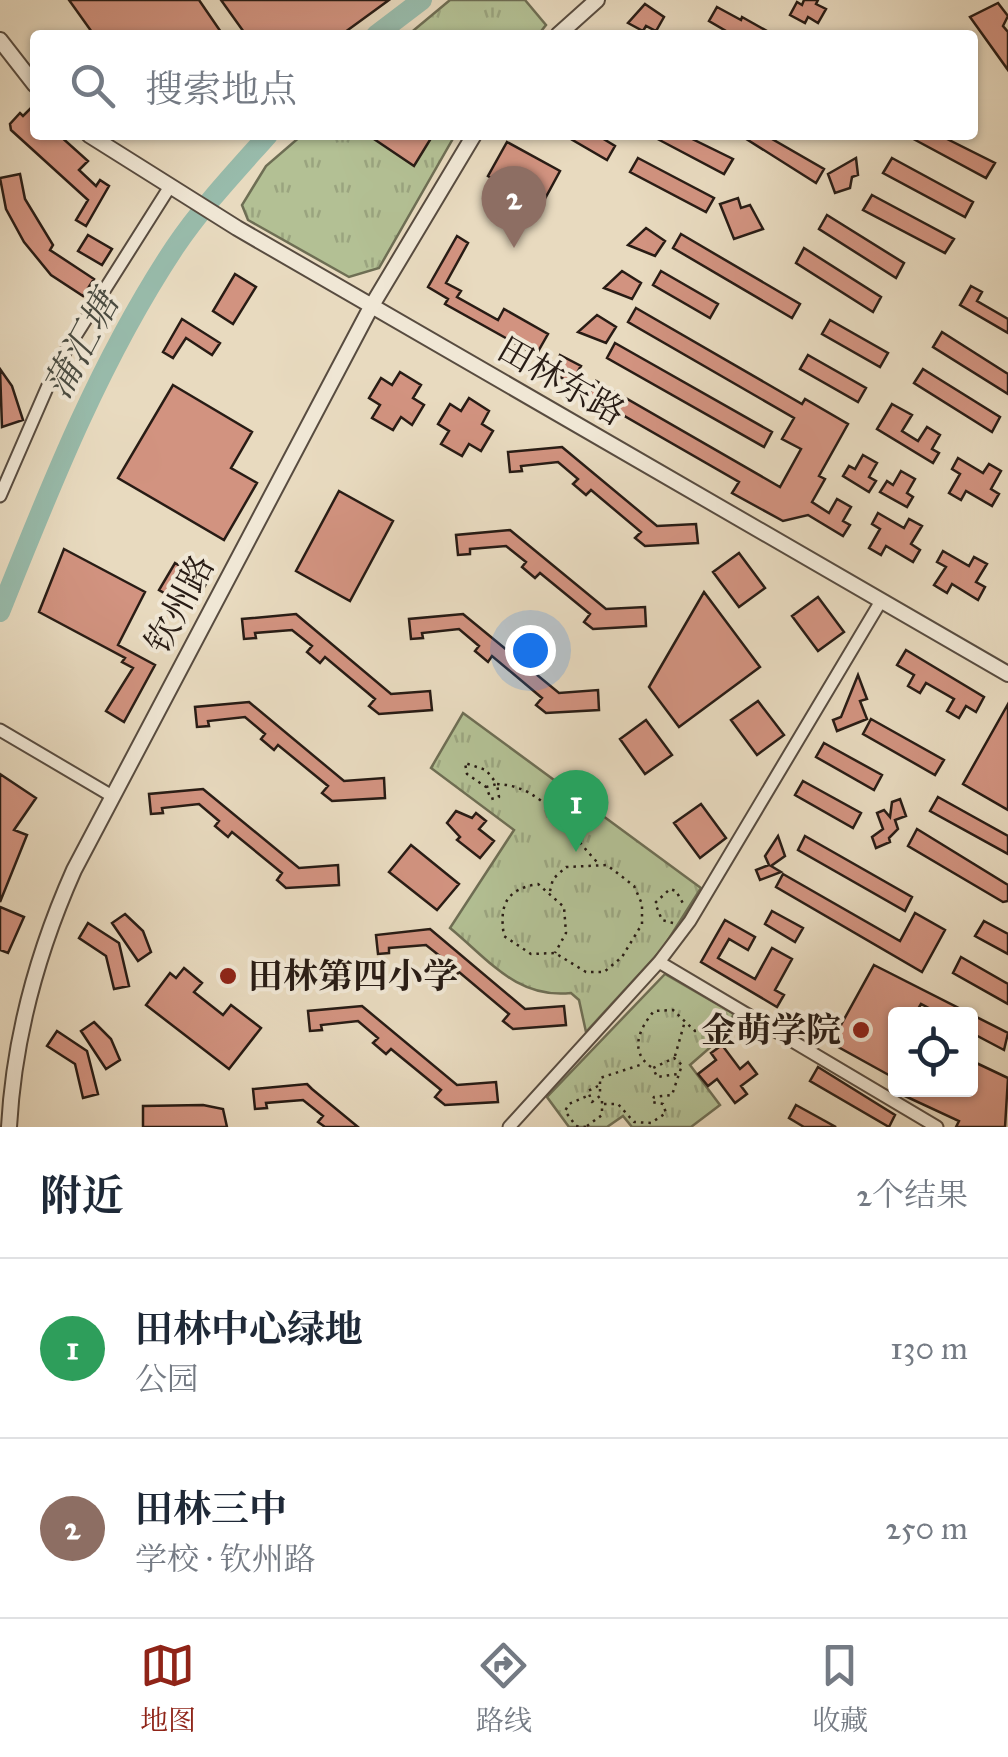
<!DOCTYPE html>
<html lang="zh">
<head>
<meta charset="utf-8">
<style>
	body { margin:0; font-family:"IM FELL Great Primer","Noto Serif SC",serif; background:#f6f6f7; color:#1f2937 }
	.controls { position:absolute; right:30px; bottom:30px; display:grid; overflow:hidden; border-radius:10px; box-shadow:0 2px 8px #0004 }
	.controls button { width:90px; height:90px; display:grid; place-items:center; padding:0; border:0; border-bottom:2px solid #e0e1e3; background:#fff; color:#1f2937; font:50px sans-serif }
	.you { position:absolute; left:530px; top:650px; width:35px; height:35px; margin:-25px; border:8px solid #fff; border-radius:50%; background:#1a73e8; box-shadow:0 0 0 15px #1a73e833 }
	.badge { display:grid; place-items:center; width:65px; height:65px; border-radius:50%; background:#8f2418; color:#fff; font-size:32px; font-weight:700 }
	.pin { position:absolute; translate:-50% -82px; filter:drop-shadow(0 2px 5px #0008) }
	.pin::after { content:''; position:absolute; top:52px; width:35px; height:30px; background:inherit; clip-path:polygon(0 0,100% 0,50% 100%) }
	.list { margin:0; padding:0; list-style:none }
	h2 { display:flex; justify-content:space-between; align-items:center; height:130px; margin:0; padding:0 40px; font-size:42px }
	h2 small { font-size:32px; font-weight:400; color:#747a83 }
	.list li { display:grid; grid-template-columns:65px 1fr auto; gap:30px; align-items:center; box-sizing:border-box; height:180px; padding:0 40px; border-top:2px solid #e0e1e3 }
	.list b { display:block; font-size:38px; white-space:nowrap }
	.list p { margin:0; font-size:32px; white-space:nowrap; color:#747a83 }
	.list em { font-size:32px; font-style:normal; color:#747a83 }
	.icon { flex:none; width:55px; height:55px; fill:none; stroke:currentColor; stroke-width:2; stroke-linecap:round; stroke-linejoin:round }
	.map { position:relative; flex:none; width:1008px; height:1127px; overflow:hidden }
	.search { position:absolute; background:#fff; box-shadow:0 2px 8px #0004; left:30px; right:30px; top:30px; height:110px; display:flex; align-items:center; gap:25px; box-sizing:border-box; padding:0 35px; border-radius:10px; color:#747a83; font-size:38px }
	.sheet { height:490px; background:#fff }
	nav { display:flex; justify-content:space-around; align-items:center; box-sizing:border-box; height:140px; border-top:2px solid #e0e1e3; background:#fff; font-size:28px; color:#747a83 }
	nav a { display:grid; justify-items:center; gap:5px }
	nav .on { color:#8f2418 }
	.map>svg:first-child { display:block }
	.grass { fill:url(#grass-tufts); stroke:#6e6e54; stroke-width:2.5 }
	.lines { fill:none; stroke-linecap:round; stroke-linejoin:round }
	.river { stroke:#98bbab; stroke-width:20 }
	.building { fill:#d29380; stroke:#281c15; stroke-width:2.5 }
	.minor-casing { stroke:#584c40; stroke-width:15 }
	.tertiary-casing { stroke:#584c40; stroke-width:18 }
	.path { stroke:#281c15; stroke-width:2.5; stroke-dasharray:2.5 5; stroke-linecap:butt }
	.minor { stroke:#f0e7d5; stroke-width:11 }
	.tertiary { stroke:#f0e7d5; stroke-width:14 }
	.poi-dot { fill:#8f2418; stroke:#f0e7d5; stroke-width:4 }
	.labels { text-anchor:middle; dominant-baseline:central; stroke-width:8; stroke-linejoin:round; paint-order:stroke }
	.street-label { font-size:35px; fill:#281c15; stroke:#f0e7d5 }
	.poi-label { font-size:35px; font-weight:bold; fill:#281c15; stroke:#f0e7d5; text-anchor:start }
	.water-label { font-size:38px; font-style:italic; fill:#4a4c42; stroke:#f0e7d5 }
</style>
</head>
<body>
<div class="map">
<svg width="1008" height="1127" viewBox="0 0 1008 1127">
	<defs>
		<pattern id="grass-tufts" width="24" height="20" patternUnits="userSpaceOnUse" patternTransform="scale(2.5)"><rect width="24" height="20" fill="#b3c094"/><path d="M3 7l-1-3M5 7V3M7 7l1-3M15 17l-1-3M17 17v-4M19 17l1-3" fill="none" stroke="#9aa47f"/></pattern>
	</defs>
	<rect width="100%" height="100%" fill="#e8dabf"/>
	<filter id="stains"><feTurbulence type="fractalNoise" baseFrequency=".002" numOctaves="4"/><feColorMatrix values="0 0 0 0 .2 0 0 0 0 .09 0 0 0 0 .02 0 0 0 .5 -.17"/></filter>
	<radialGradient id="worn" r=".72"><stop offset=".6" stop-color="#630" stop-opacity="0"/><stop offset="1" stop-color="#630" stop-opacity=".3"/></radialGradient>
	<path class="grass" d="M450,0h75l21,25 -8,10h-130z
		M302,135h153l-76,133 -30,9 -101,-57 -6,-15 24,-39z
		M463,713l238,175 -38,60 -77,84 -7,-32 -8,-7c-54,6 -82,-33 -121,-65l64,-98 -83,-62z
		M665,974l69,40 -13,24 -31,27 30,40 -29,22h-59l-9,-11 -16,11h-38l-22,-30z"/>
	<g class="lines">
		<path class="river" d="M376,35l46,-35
			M0,612c50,-125 100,-252 175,-365 27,-40 61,-76 93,-112"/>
	</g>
	<path class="building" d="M69,0h130l24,35h-129z
		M221,0h168l-48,35h-95z
		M804,0h14l-2,4 10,5 -8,14 -10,-6 -3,6 -15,-8 7,-13 5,3z
		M998,3l10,13 -5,10 5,6v38l-38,-53z
		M645,4l19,13 -8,14 -10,-5 -3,5 -15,-8z
		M717,7l24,13 1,-3 32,18h-41l-24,-14z
		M30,109l5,4v22h24l29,26 -9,9 17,16 4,-6 9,6 -23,40 -10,-6 12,-20 -77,-70 -1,-6 10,-11 3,3z
		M368,135h65l-19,31z
		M564,135h33l18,11 -8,14z
		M650,135h34l49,24 -9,15z
		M740,135h25l59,34 -8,14z
		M906,135h33l56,28 -9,15z
		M507,142l53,29 -19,35 -53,-30z
		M638,158l76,40 -8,14 -76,-40z
		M856,158l2,17 -6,2 -2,11 -15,5 -7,-19z
		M892,158l81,44 -8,15 -82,-44z
		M20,174l5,25 28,46 -3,5 44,29 -11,17 -32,-21 -27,-33 -18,-33 -6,-31z
		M872,195l82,44 -9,14 -82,-43z
		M738,198l3,10 9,-3 13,24 -29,10 -14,-35z
		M827,215l77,48 -8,15 -77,-49z
		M646,228l19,13 -10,15 -27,-11z
		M681,234l119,70 -8,14 -119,-70z
		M88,235l24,14 -10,16 -24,-14z
		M457,236l11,7 -22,40 15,8 -4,6 41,23 6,-11 44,25 -12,21 -91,-51 3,-5 -20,-12z
		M804,248l77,49 -8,15 -77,-49z
		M622,271l19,12 -9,16 -28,-11z
		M661,271l57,33 -8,14 -57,-33z
		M235,274l21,13 -23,37 -20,-13z
		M971,286l11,6 -5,9 31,18v14l-48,-28z
		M636,308l166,96 3,-5 43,25 -29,52 6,3 -13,23 17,11 8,-14 14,8 -8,14 7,4 -7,11 -35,-21 -25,6 -51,-28 7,-11 -151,-87 8,-14 184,106 21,-38 -19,-10 12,-21 -166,-96z
		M597,315l19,12 -10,16 -28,-11z
		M182,319l38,24 -8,12 -26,-17 -13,20 -10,-6z
		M830,320l58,33 -8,14 -58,-33z
		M942,332l66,42v20l-75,-47z
		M615,343l157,89 -8,15 -157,-89z
		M560,355l21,11 -10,17 -27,-15 5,-8 7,4z
		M808,355l58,33 -8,14 -58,-33z
		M0,369l12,17 11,34 -21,7z
		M923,369l77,48 -8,15 -78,-49z
		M400,372l21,13 -8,13 11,7 -12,20 -11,-8 -8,13 -21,-12 8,-13 -11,-7 12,-20 11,7z
		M173,385l79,47 -21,36 26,15 -33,57 -106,-62z
		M469,398l20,13 -7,13 11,7 -12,20 -12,-7 -7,12 -21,-12 8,-13 -11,-7 12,-20 11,7z
		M892,404l20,11 -10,16 16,10 9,-14 13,8 -8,14 7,4 -6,10 -56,-34z
		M562,447l95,79 39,-2 2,19 -53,3 -10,-8 6,-6 -50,-42 -5,5 -13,-11 5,-5 -20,-17 -37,4 1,5 -12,1 -2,-20z
		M863,455l14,8 -8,14 7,4 -7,11 -26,-16 6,-10 6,3z
		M958,458l25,15 6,-9 12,7 -10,18 8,5 -7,12 -26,-15 -5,9 -12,-7 11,-19 -8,-5z
		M901,471l14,8 -8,14 6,4 -6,10 -27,-15 7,-11 6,4z
		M339,491l54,30 -43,80 -54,-30z
		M878,513l26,15 5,-9 13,7 -11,18 9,6 -7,12 -27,-16 -5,9 -12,-7 11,-19 -8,-5z
		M510,530l96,79 39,-2 1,19 -53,3 -9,-7 6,-8 -50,-41 -5,5 -13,-11 4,-5 -20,-16 -36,3v5l-12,1 -2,-20z
		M64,549l81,43 -27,53 37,20 -31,57 -18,-11 27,-43 -11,-6 3,-4 -86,-46z
		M943,551l26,15 5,-9 13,7 -11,18 9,5 -7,13 -26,-16 -5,9 -13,-8 12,-18 -9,-5z
		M739,553l26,35 -26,19 -26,-35z
		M175,563l32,19 -15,27 -33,-19z
		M704,592l56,75 -81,60 -30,-40z
		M818,597l26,35 -26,19 -26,-35z
		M296,614l95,80 39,-3 2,19 -53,4 -10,-8 6,-7 -50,-42 -5,6 -13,-11 5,-6 -20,-16 -37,3 1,5 -12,1 -2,-20z
		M463,614l96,79 39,-3 1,20 -53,3 -10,-8 6,-7 -50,-42 -4,6 -13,-11 4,-5 -20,-17 -37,4 1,5 -12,1 -2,-20z
		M906,650l78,47 -8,15 -10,-6 -7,12 -12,-7 7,-12 -28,-16 -6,10 -12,-7 6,-11 -17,-10z
		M858,675l9,24 -7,2 7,18 -30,12 -4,-11 8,-3z
		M758,701l26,34 -27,20 -26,-35z
		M249,702l95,79 40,-3 1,20 -53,3 -10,-8 6,-7 -50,-41 -4,5 -13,-11 4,-5 -20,-17 -37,4 1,5 -12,1 -2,-20z
		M1008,704v106l-45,-26z
		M871,719l73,41 -9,15 -72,-41z
		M646,720l26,35 -27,19 -25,-35z
		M824,743l58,32 -8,15 -58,-33z
		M0,774l36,24 -22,32 13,5 -27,67z
		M803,781l58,32 -8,15 -58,-33z
		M203,789l96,79 39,-3 1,20 -53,3 -9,-8 5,-7 -50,-41 -4,5 -13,-11 4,-5 -20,-17 -37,4 1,5 -12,1 -2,-20z
		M938,797l70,39v18l-78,-43z
		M900,799l6,17 -11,4 3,9 -9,9 1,4 -14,6 -4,-11 11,-8 -6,-16 7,-3 6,7 2,-15z
		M701,804l25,34 -26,20 -26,-35z
		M456,811l16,7 4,-5 10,8 -7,8 15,12 -14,17 -23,-18 3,-3 -13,-14z
		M917,829l91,56v16l-5,1 -95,-56z
		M778,836l7,20 -14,10 10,6 -21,8 -4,-10 13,-5 -4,-9z
		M805,836l107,61 -7,14 -107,-61z
		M411,845l48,39 -22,26 -48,-38z
		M783,874l117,67 15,-28 30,17 -23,42 -146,-85z
		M0,907l24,10 -16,36 -8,-3z
		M772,911l31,17 -8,14 -30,-18z
		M125,914l18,17 8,21 -13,9 -26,-38z
		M725,920l30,17 -7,13 -19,-11 -11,19 37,21 17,-31 20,11 -17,31 9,5 -7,12 -76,-45z
		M984,921l24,13v20l-33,-18z
		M88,923l31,20 10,43 -15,3 -8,-33 -27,-18z
		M430,929l95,80 39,-3 2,19 -53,4 -10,-8 6,-7 -50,-42 -5,6 -13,-11 5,-6 -20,-16 -37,3v5l-11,1 -2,-19z
		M961,957l47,27v20l-55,-31z
		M874,965l134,68 -4,17 -34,-18v-18h-30l-19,-10 -6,10h-19v65l-65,-36z
		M184,968l18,15 -8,9 29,23 8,-10 30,23 -32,41 -83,-64 24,-32 6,5z
		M362,1006l95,79 39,-3 2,20 -53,3 -10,-8 6,-7 -50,-41 -5,5 -13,-11 5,-5 -20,-17 -37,4 1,5 -12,1 -2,-20z
		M94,1022l17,17 9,21 -14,9 -25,-38z
		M57,1031l30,20 11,43 -15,4 -8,-34 -28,-18z
		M722,1045l18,24 8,-7 9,12 -16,12 6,8 -12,9 -18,-24 -9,7 -10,-12 18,-14 -5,-7z
		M970,1060l38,18 -3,49h-49l3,-6 -67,-31h78z
		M818,1067l77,48 -6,12 -79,-46z
		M307,1084l5,5 46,38h-33l-7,-5 5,-6 -20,-16 -37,3 1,5 -12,1 -2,-20z
		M203,1105l20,4 4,18h-84v-21z
		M796,1105l40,22h-32l-15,-9z"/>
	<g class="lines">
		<g class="minor-casing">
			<path id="minor" d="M0,496l57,-131 112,-177
				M0,730l112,66
				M659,962l278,165
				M509,1127l150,-165 31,-41 191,-320"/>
		</g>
		<g class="tertiary-casing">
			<path id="tertiary" d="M558,35l39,-35
				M0,40l35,45
				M89,135l148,93 771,446
				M9,1127c5,-91 28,-174 65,-257l297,-563 103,-172"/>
		</g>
		<path class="path" d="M486,787l11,-3 2,13 -8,2 -5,-12 -19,-13 -2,-11 21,7 11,14c48,2 69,46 101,79
			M550,891l3,-12 13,-12 41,-2 27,21 8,18v20l-20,33 -18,15h-18l-31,-19 -24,1 -27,-18c-5,-31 2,-47 34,-52l26,23 2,26 -11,20
			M673,923l-11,-3 -7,-17 15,-14 6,2 9,16
			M675,1056l10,-35
			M651,1067c-22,-16 -12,-38 3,-56l19,-1 22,21 14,-2 12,-17
			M598,1086l-10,5 4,11 8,-6v-18l43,-14
			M604,1104h14l16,18 17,1 15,-10 -3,-9 -11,-2 2,-5 18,-2 10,-30 -8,-7 -21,10 4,9 21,-3
			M587,1126l15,-11v-17
			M586,1127l-10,-1 -11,-15 4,-7 18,-8"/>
		<use href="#minor" class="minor"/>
		<use href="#tertiary" class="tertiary"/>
	</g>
	<g class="poi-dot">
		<circle cx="228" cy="976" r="10"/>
		<circle cx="861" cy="1030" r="10"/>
	</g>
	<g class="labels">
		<g class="street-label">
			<text transform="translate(561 381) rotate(30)">田林东路</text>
			<text transform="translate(180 604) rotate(-62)">钦州路</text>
		</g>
		<g class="poi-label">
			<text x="248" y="976">田林第四小学</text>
			<text x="841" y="1030" text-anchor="end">金萌学院</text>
		</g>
		<g class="water-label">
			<text transform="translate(81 345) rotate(-62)">蒲汇塘</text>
		</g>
	</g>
	<rect width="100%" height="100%" filter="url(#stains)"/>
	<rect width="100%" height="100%" fill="url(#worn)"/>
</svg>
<div class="controls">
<button><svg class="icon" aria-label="locate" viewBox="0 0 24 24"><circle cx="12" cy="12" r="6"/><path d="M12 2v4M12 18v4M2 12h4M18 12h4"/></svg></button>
</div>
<div class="you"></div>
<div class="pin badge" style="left:576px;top:852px;background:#2e9e5b">1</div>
<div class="pin badge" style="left:514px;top:248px;background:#8d6e63">2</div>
<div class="search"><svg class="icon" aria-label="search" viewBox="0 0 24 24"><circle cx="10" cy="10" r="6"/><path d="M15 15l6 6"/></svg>搜索地点</div>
</div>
<section class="sheet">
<h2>附近<small>2个结果</small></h2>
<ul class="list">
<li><span class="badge" style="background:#2e9e5b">1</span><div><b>田林中心绿地</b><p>公园</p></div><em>130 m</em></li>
<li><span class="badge" style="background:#8d6e63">2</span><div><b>田林三中</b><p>学校 · 钦州路</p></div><em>250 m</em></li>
</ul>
</section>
<nav>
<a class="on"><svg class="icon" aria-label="map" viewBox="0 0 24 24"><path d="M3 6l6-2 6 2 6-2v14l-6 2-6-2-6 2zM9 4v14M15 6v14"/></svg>地图</a>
<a><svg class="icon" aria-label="directions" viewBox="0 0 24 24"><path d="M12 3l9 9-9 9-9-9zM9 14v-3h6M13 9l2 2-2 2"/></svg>路线</a>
<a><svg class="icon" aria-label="saved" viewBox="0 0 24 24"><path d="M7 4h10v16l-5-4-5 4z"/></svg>收藏</a>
</nav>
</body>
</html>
